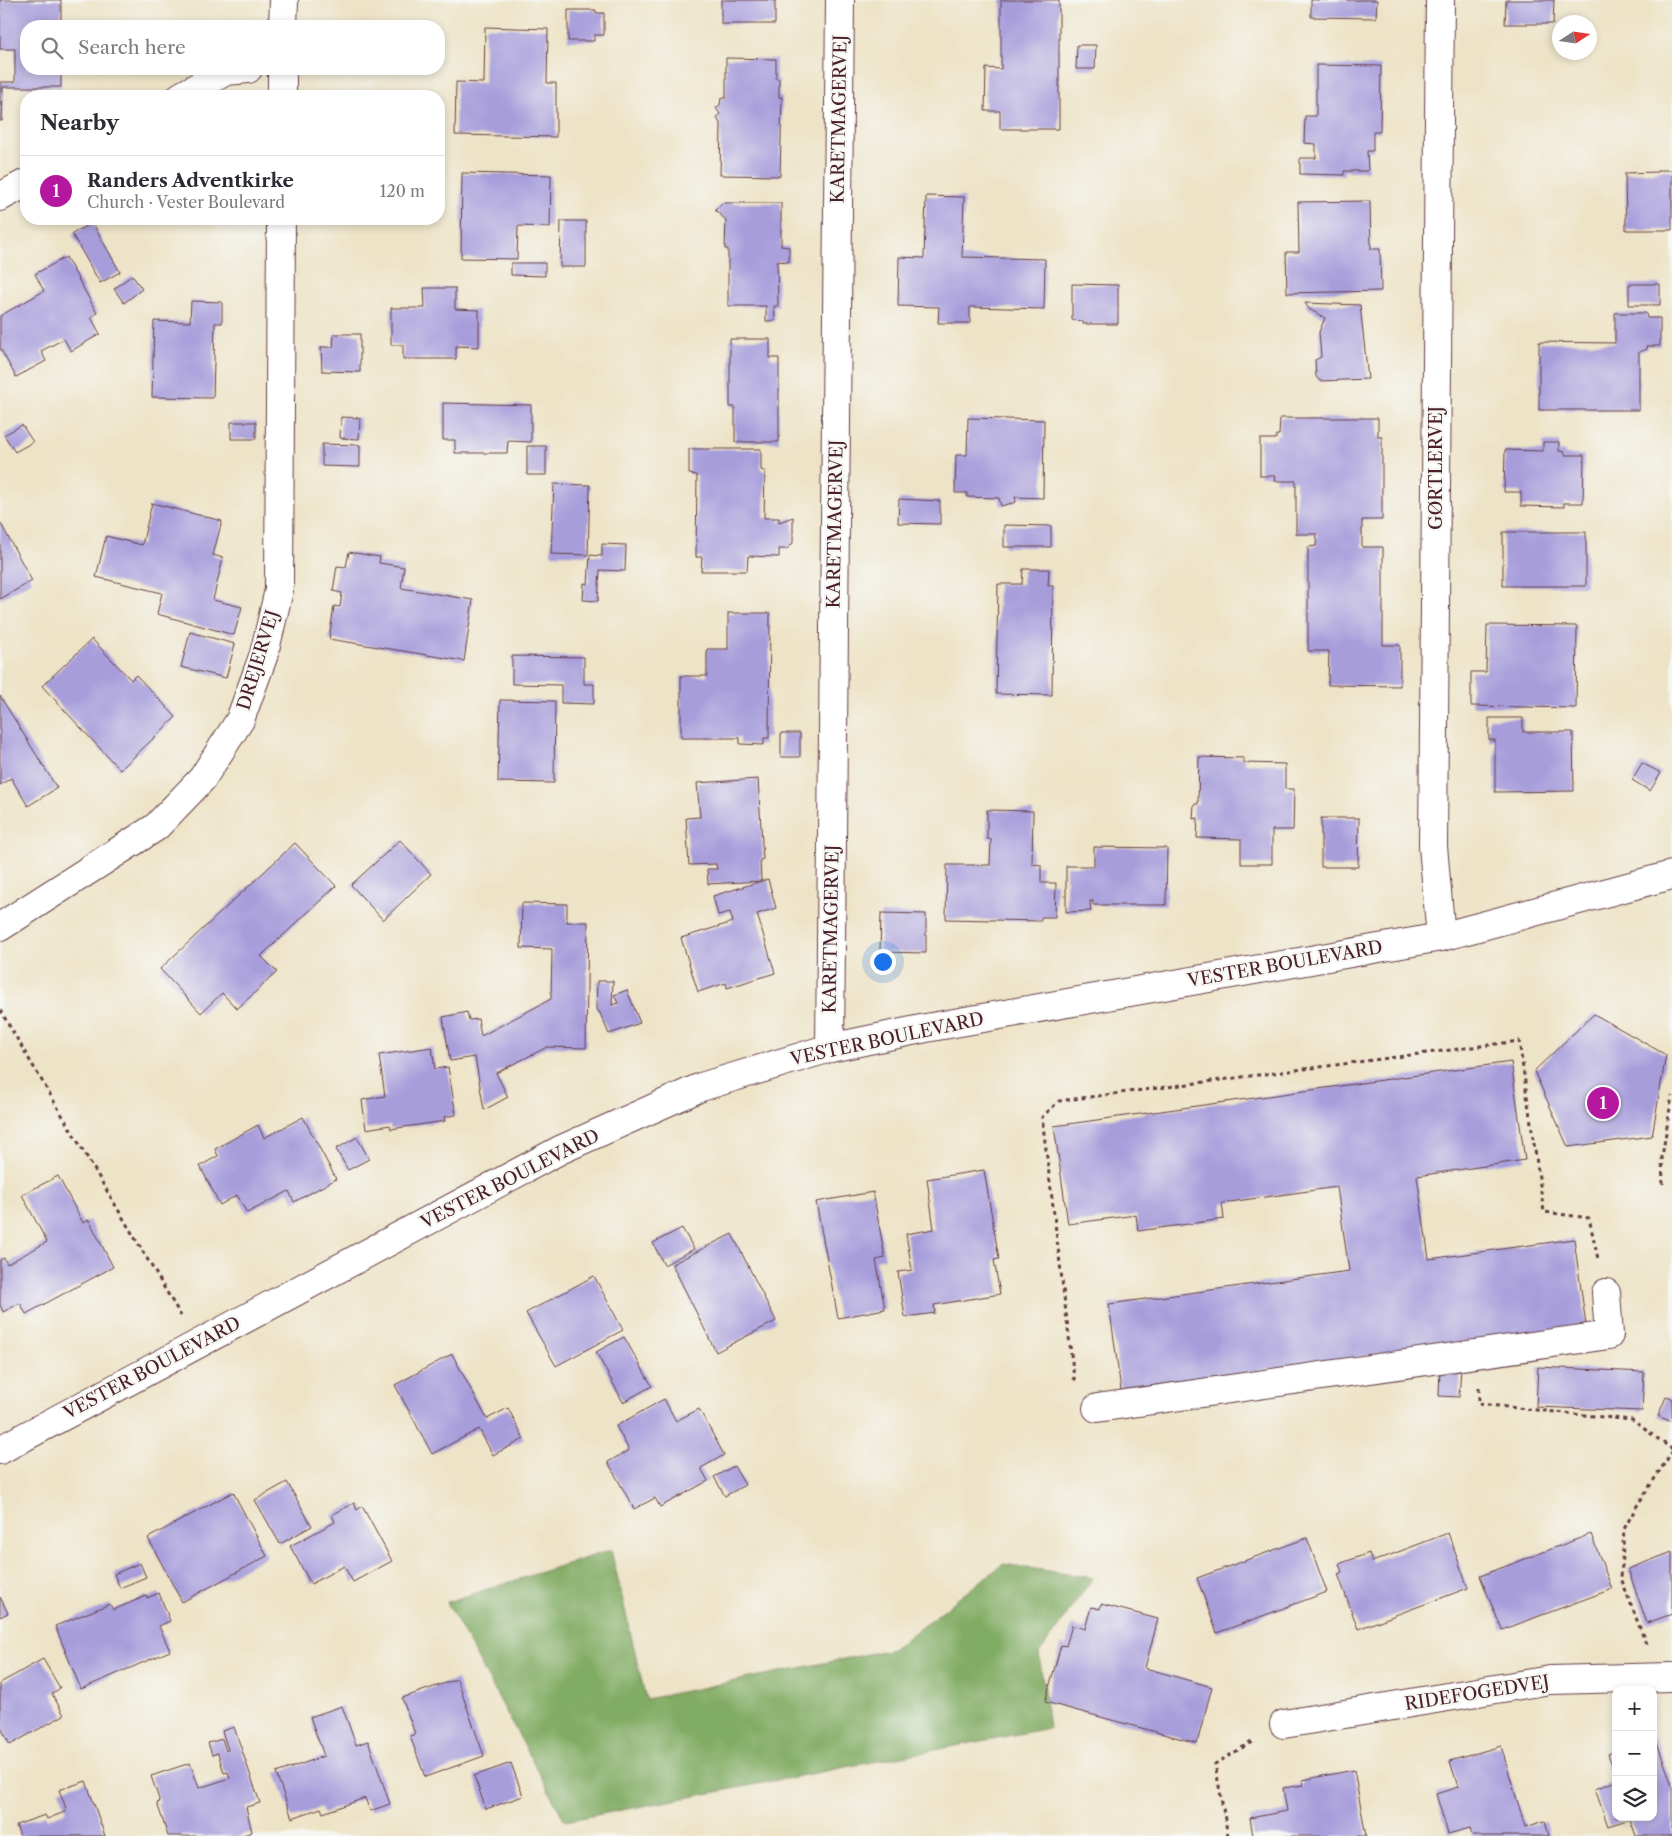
<!DOCTYPE html>
<html lang="en">
<head>
<meta charset="utf-8">
<style>
	body { margin:0; font-family:"Libre Caslon Text",serif; background:#f2f2f3; color:#2b2b33 }
	.controls { position:absolute; right:15px; bottom:15px; display:grid; overflow:hidden; border-radius:10px; box-shadow:0 2px 8px #0003 }
	.controls button { width:45px; height:45px; display:grid; place-items:center; padding:0; border:0; border-bottom:1px solid #e1e1e2; background:#fff; color:#2b2b33; font:25px sans-serif }
	.compass { position:absolute; left:1552px; top:15px; width:45px; height:45px; border-radius:50%; background:#fff; box-shadow:0 2px 8px #0003; rotate:78deg }
	.you { position:absolute; left:882px; top:961px; width:18px; height:18px; margin:-12px; border:4px solid #fff; border-radius:50%; background:#1a73e8; box-shadow:0 0 0 8px #1a73e833 }
	.badge { display:grid; place-items:center; width:32px; height:32px; border-radius:50%; background:#b5179e; color:#fff; font-size:16px; font-weight:700 }
	.pin { position:absolute; translate:-50% -50%; border:2px solid #fff; box-shadow:0 1px 5px #0006 }
	.list { margin:0; padding:0; list-style:none }
	h2 { display:flex; justify-content:space-between; align-items:center; height:65px; margin:0; padding:0 20px; font-size:21px }
	h2 small { font-size:16px; font-weight:400; color:#7c7c81 }
	.list li { display:grid; grid-template-columns:32px 1fr auto; gap:15px; align-items:center; box-sizing:border-box; height:70px; padding:0 20px; border-top:1px solid #e1e1e2 }
	.list b { display:block; font-size:19px; white-space:nowrap }
	.list p { margin:0; font-size:16px; white-space:nowrap; color:#7c7c81 }
	.list em { font-size:16px; font-style:normal; color:#7c7c81 }
	.icon { flex:none; width:28px; height:28px; fill:none; stroke:currentColor; stroke-width:2; stroke-linecap:round; stroke-linejoin:round }
	.map { position:relative; flex:none; width:1672px; height:1836px; overflow:hidden }
	.search { position:absolute; background:#fff; box-shadow:0 2px 8px #0003; left:20px; top:20px; width:425px; height:55px; display:flex; align-items:center; gap:12px; box-sizing:border-box; padding:0 18px; border-radius:20px; color:#7c7c81; font-size:19px }
	.panel { position:absolute; background:#fff; box-shadow:0 2px 8px #0003; left:20px; top:90px; width:425px; height:135px; border-radius:20px }
	.map>svg:first-child { display:block }
	.forest { fill:#81ac63; stroke:#666647 }
	.building { fill:#a79ddb }
	.lines { fill:none; stroke-linecap:round; stroke-linejoin:round }
	.minor-casing { stroke:#623c42; stroke-width:30 }
	.major-casing { stroke:#623c42; stroke-width:30 }
	.path { stroke:#623c42; stroke-width:3; stroke-dasharray:4 4; stroke-linecap:butt }
	.minor { stroke:#fff; stroke-width:28 }
	.major { stroke:#fff; stroke-width:28 }
	.labels { text-anchor:middle; dominant-baseline:central; stroke-width:4.5; stroke-linejoin:round; paint-order:stroke }
	.street-label { font-size:18px; fill:#4a1f2b; stroke:#f6f6f2 }
</style>
</head>
<body>
<div class="map">
<svg width="1672" height="1836" viewBox="0 0 1672 1836">
	<rect width="100%" height="100%" fill="#f6f6f2"/>
	<filter id="ink" filterUnits="userSpaceOnUse"><feTurbulence type="fractalNoise" baseFrequency=".02" numOctaves="2"/><feDisplacementMap in="SourceGraphic" scale="10" xChannelSelector="R" yChannelSelector="G"/><feConvolveMatrix kernelMatrix="1 2 1 2 8 2 1 2 1" color-interpolation-filters="sRGB"/></filter>
	<filter id="wash" filterUnits="userSpaceOnUse"><feTurbulence type="fractalNoise" baseFrequency=".0096" numOctaves="4" result="noise"/><feDisplacementMap in="SourceGraphic" scale="20" xChannelSelector="R" yChannelSelector="G"/><feGaussianBlur stdDeviation="1.12" result="paint"/><feColorMatrix in="noise" values="0 0 0 0 0 0 0 0 0 0 0 0 0 0 0 0 0 1.4 0 .05"/><feComposite in="paint" operator="in"/></filter>
	<g filter="url(#wash)">
		<rect width="100%" height="100%" fill="#ede3c6"/>
		<path class="forest" d="M611,1550l35,149 247,-50 110,-85 90,14 -54,75 10,75 -484,93 -118,-219z"/>
		<g id="blocks">
			<path class="building" d="M0,0h61v26h-35v43h35v18h-58l-1,34h-2v-39h15v-33h-15z
				M721,0h54v24h-54z
				M1001,0h58v129h-59v-18h-15l1,-43 15,1z
				M1311,0h66l-1,18 -65,-1z
				M1506,0h48l-1,24h-48z
				M568,10h28v3h8v22h-10v6h-26z
				M485,27l63,2 -1,54h9v54l-101,-2 1,-53 28,1z
				M1077,45h19l-1,24h-19z
				M726,58l50,1v20h3v18h3l-2,79 -60,-1 1,-50 -4,-7 3,-4 -4,-6 4,-3 1,-7h5z
				M1316,65l65,1 -1,66h-7v19h-6l1,20h-24v4l-44,-1v-16h16v-14l-12,-1 1,-27h11z
				M1657,170h15v60h-46l-1,-57 33,-1z
				M462,173l89,2 -1,52 -32,-1 -1,33 -56,-1z
				M926,196l38,1 -2,60 83,2 -1,50 -74,-2v16h-32l1,-16 -41,-1 1,-49 25,1z
				M1370,201l1,48h9l1,42 -94,2 -1,-41h13l-1,-50z
				M723,203h58v43l8,1v15l-12,-1 1,45h-4l1,15h-9v-15h-38v-57h-3l1,-29 -11,-10z
				M561,221h25v46h-26z
				M92,222l28,50 -20,11 -28,-49z
				M66,257l31,56 -6,4 9,17 -29,17 -7,-12 -23,12 5,10 -30,16 -16,-29v-32l44,-25 -9,-17z
				M511,263h34v13l-34,-1z
				M132,275l10,14 -18,14 -10,-14z
				M1072,284l46,1v39h-35v-3l-11,-1z
				M1629,284h31v21h-31z
				M424,288h31v21l24,1v37l-23,-1v13h-53v-14h-12v-37h34z
				M191,301l31,1v21h-7l-2,75 -61,-1 2,-76 36,1z
				M1305,303l55,2 8,74 -48,2 -4,-4 -1,-17 6,-3 -2,-25 6,-14 -16,-9z
				M1615,313h31l1,5h13v28h-14l1,3 -8,3v58h-100v-68l76,1z
				M334,334h26v38l-38,-1 -1,-24h12z
				M730,339h40v19h9v84h-44v-35h-5z
				M443,403l88,2v37l-23,-1 -1,12h-52v-13h-12z
				M341,417l19,1 -1,21 -19,-1z
				M968,418l76,2 -1,78 -28,-1 1,5 -15,4 -2,-8 -32,-1v-4h-12l1,-38h11z
				M1280,418h98v19h4v83h-20v27h21v98h17v41l-72,-1 1,-34h-21v-104l8,-1 1,-12h-21v-53h-21l1,-5h-16v-37h16v-4h3z
				M231,422h25v17h-25z
				M22,425l11,17 -18,10 -11,-17z
				M1543,442h16v9l6,1v3h19l-1,48h-19v4l-43,-1v-14h-17l1,-42 38,1z
				M322,444l38,1v22l-38,-1z
				M527,446h19v29h-19z
				M689,449h72v21l4,1 -1,47h15v4l14,-5v26l-6,6h-8v8l-31,-1 -1,15h-46l1,-14h-6l1,-82 -8,-1z
				M554,484l36,1 -2,70 -37,-1z
				M899,499l41,2v23l-42,-1z
				M152,503l70,18 -9,34 10,3 -10,42 29,7 -8,28 -77,-21 5,-21 -66,-16 10,-41 36,9z
				M0,522l32,59 -32,18z
				M1004,525l47,1v21h-47z
				M1503,532h83v54h-83z
				M602,544l24,1 -1,26 -25,-1 -2,31 -15,-1 1,-17 4,1 2,-29 12,1z
				M349,552l31,5 -1,6 25,4 -3,21 72,12 -9,61 -135,-22 5,-33 6,1 2,-14 -9,-2 4,-25 9,1z
				M1023,569h26l-1,17h5l-1,109 -56,-1 2,-110h24z
				M728,613h42l-1,125h-5v7l-24,-1v-6h-59v-62h26v-27h21z
				M1487,625l90,1 -1,82 -105,-2v-34h15z
				M190,632l45,12 -9,34 -45,-11z
				M92,639l39,41 5,-5 40,42 -56,53 -78,-84z
				M512,656l72,1v27h10v20l-33,-1v-18l-49,-1z
				M0,696l57,92 -29,18 -17,-28 -11,7z
				M500,700l55,1 -1,82 -56,-1z
				M1489,718h34v14h50l1,59 -79,1v-52h-6z
				M781,733h19v24h-19z
				M1199,757l45,1v5l41,1v25h9l-1,41h-21v34h-31v-25l-44,-1 1,-20 -5,1 1,-15h4z
				M1642,763l19,10 -11,18 -18,-11z
				M758,779l5,80 -3,1 1,21 -53,3 -1,-15h10l-1,-5 -27,1 -3,-47 14,-1 -3,-34z
				M987,810l46,1 -1,53 9,1v18h15l-1,34h-14v4l-95,-2 1,-54h43l1,-26h-4z
				M1321,818h38l-1,49h-37z
				M400,840l31,34 -48,46 -32,-35z
				M295,843l41,43 -75,70 16,16 -40,37 -15,-16 -21,20 -41,-44z
				M1094,847l73,1 -1,57h-73v-4h-3l1,10 -25,1v-46h28z
				M768,879l8,29 -19,6 18,59 -48,15 -1,-5 -28,9 -17,-54 52,-16 -3,-10 -12,3 -5,-19z
				M522,903l45,1v18h21l-2,126 -39,-1 -51,26 12,24 -24,13 -9,-53 -25,4 -7,-44 24,-5 2,8 9,-1 3,17 70,-37 1,-50 -31,-1z
				M881,913l45,1v39l-46,-1z
				M597,981h16l-1,24 6,-2 -4,-8 13,-5 13,33 -31,11 -10,-23 -3,-1z
				M1594,1014l72,41 -14,81 -84,11 -34,-76z
				M432,1047l3,22 13,-2 8,48 -12,2 1,4 -54,8 -1,-4 -24,4 -4,-29 23,-4 -6,-41z
				M1511,1062l14,98 -108,16 12,83 145,-20 12,86 -465,65 -12,-86 240,-33 -12,-84 -115,16 2,16 -86,12 -2,-16 -68,9 -14,-98z
				M303,1117l33,62 -42,23 -5,-11 -42,22 -10,-18 -17,10 -20,-39 18,-10 -3,-7 43,-24 6,13z
				M357,1137l12,22 -21,11 -12,-21z
				M984,1170l15,89 -5,1 6,34 -66,11 1,8 -30,4 -7,-45 14,-2 -6,-36 28,-5 -7,-50z
				M58,1176l25,47 6,-3 24,47 -87,47 -6,-11 -17,9 -3,-7v-45l4,-2 3,6 40,-22 -25,-47z
				M873,1192l12,66 -9,2 9,49 -47,9 -22,-116z
				M682,1228l12,21 -30,16 -11,-22z
				M732,1234l44,87 -60,31 -44,-88z
				M594,1276l29,54 -67,36 -30,-53z
				M624,1337l28,49 -29,16 -27,-50z
				M452,1354l35,65 21,-11 16,31 -31,16 -14,-26 -47,25 -37,-69z
				M1440,1367l21,1 -2,29 -20,-1z
				M1538,1367l106,5 -2,39 -106,-4z
				M1666,1397l6,2v23l-14,-6z
				M664,1399l12,22 23,-12 25,46 -23,13 7,13 -48,26 -5,-9 -21,11 -26,-47 21,-12 -13,-24z
				M734,1466l11,19 -20,11 -11,-19z
				M287,1482l25,44 -32,18 -25,-44z
				M233,1492l34,64 -85,46 -34,-64z
				M354,1503l3,7 5,-4 30,55 -39,21 -9,-16 -33,18 -21,-38 45,-24 -3,-7z
				M1448,1533l20,55 -110,41 -20,-55 4,-2 -3,-8 30,-11 3,9z
				M1591,1534l21,55 -110,41 -22,-54z
				M1307,1538l20,54 -110,41 -20,-55z
				M1672,1552v62l-25,9 -19,-54z
				M140,1563l6,14 -26,11 -6,-14z
				M159,1593l11,28 -11,5 11,25 -89,38 -26,-63 55,-22 3,6 33,-14 1,2z
				M0,1597l8,16 -8,4z
				M1101,1604l57,15 -13,49 67,19 -15,56 -152,-41 16,-57 5,1 6,-21 13,4 6,-22 9,2z
				M43,1659l17,29 -8,6 12,21 -54,30 -10,-19v-43z
				M457,1679l27,77 -59,21 -15,-41 5,-2 -13,-36z
				M342,1706l14,39 12,-4 22,63 -20,7 -5,-13 -42,15 -2,-5 -29,10 -16,-45 48,-17 -14,-39z
				M234,1727l26,76 -14,4 6,25 -12,4h-72l-11,-33 3,-1 -9,-26 39,-13 9,25 31,-10 -2,-6 -4,1 -6,-20 -6,2 -4,-12 14,-4 4,12 2,-1 -6,-19z
				M1655,1737l17,48v51h-36l-6,-17 -22,7 -13,-37 21,-8v36h37v-79z
				M1501,1746l24,81 20,-6 4,15h-77l-2,-8 -22,6 -12,-40 22,-7 -8,-26z
				M1616,1751v25l-8,-22z
				M511,1763l12,33 -37,13 -12,-33z
				M1354,1770l12,66h-113l-3,-18 37,-7 -4,-23 20,-3 -1,-5z
				M86,1781l19,55h-85l-4,-11 29,-10 2,4 20,-8 -8,-21z"/>
		</g>
	</g>
	<g filter="url(#ink)">
		<use href="#blocks" fill-opacity="0" stroke="#623c42" stroke-width="1"/>
		<g class="lines">
			<g class="minor-casing">
				<path id="minor" d="M1440,0l-7,846 8,91
					M283,26l1,-26
					M181,96l45,-25 22,-2
					M282,96v-27
					M0,197l26,-14
					M0,927l156,-100 46,-48 38,-59 24,-66 15,-64 2,-371
					M830,1048l10,-1048
					M1097,1408l512,-73 -3,-42
					M1284,1724l266,-44 122,-3"/>
			</g>
			<g class="major-casing">
				<path id="major" d="M0,1450l560,-300 141,-63 129,-39 96,-20 515,-91 231,-62"/>
			</g>
			<path class="path" d="M0,1010l181,306
				M1663,1184l-1,-27 10,-61
				M1076,1380l-2,-2 -32,-261 17,-16 460,-60 25,171 45,6 9,41
				M1479,1388v16l153,16 40,29
				M1646,1644l-25,-66 3,-49 14,-25 34,-52
				M1228,1836l-13,-72 40,-24"/>
			<use href="#minor" class="minor"/>
			<use href="#major" class="major"/>
		</g>
	</g>
	<g class="labels">
		<g class="street-label">
			<text transform="translate(839 119) rotate(-89)">KARETMAGERVEJ</text>
			<text transform="translate(1436 468) rotate(-90)">GØRTLERVEJ</text>
			<text transform="translate(835 524) rotate(-89)">KARETMAGERVEJ</text>
			<text transform="translate(258 660) rotate(-73)">DREJERVEJ</text>
			<text transform="translate(831 929) rotate(-89)">KARETMAGERVEJ</text>
			<text transform="translate(1285 964) rotate(-10)">VESTER BOULEVARD</text>
			<text transform="translate(887 1039) rotate(-12)">VESTER BOULEVARD</text>
			<text transform="translate(510 1179) rotate(-27)">VESTER BOULEVARD</text>
			<text transform="translate(152 1368) rotate(-28)">VESTER BOULEVARD</text>
			<text transform="translate(1477 1693) rotate(-9)">RIDEFOGEDVEJ</text>
		</g>
	</g>
</svg>
<div class="controls">
<button>+</button>
<button>−</button>
<button><svg class="icon" aria-label="layers" viewBox="0 0 24 24"><path d="M12 4l9 5-9 5-9-5zM3 14l9 5 9-5"/></svg></button>
</div>
<svg class="compass" viewBox="-18 -18 36 36"><path d="M0-13l5 13h-10z" fill="#e53935"/><path d="M0 13l5-13h-10z" fill="#7c7c81"/></svg>
<div class="you"></div>
<div class="pin badge" style="left:1603px;top:1103px">1</div>
<div class="search"><svg class="icon" aria-label="search" viewBox="0 0 24 24"><circle cx="10" cy="10" r="6"/><path d="M15 15l6 6"/></svg>Search here</div>
<section class="panel">
<h2>Nearby<small></small></h2>
<ul class="list">
<li><span class="badge">1</span><div><b>Randers Adventkirke</b><p>Church · Vester Boulevard</p></div><em>120 m</em></li>
</ul>
</section>
</div>
</body>
</html>
